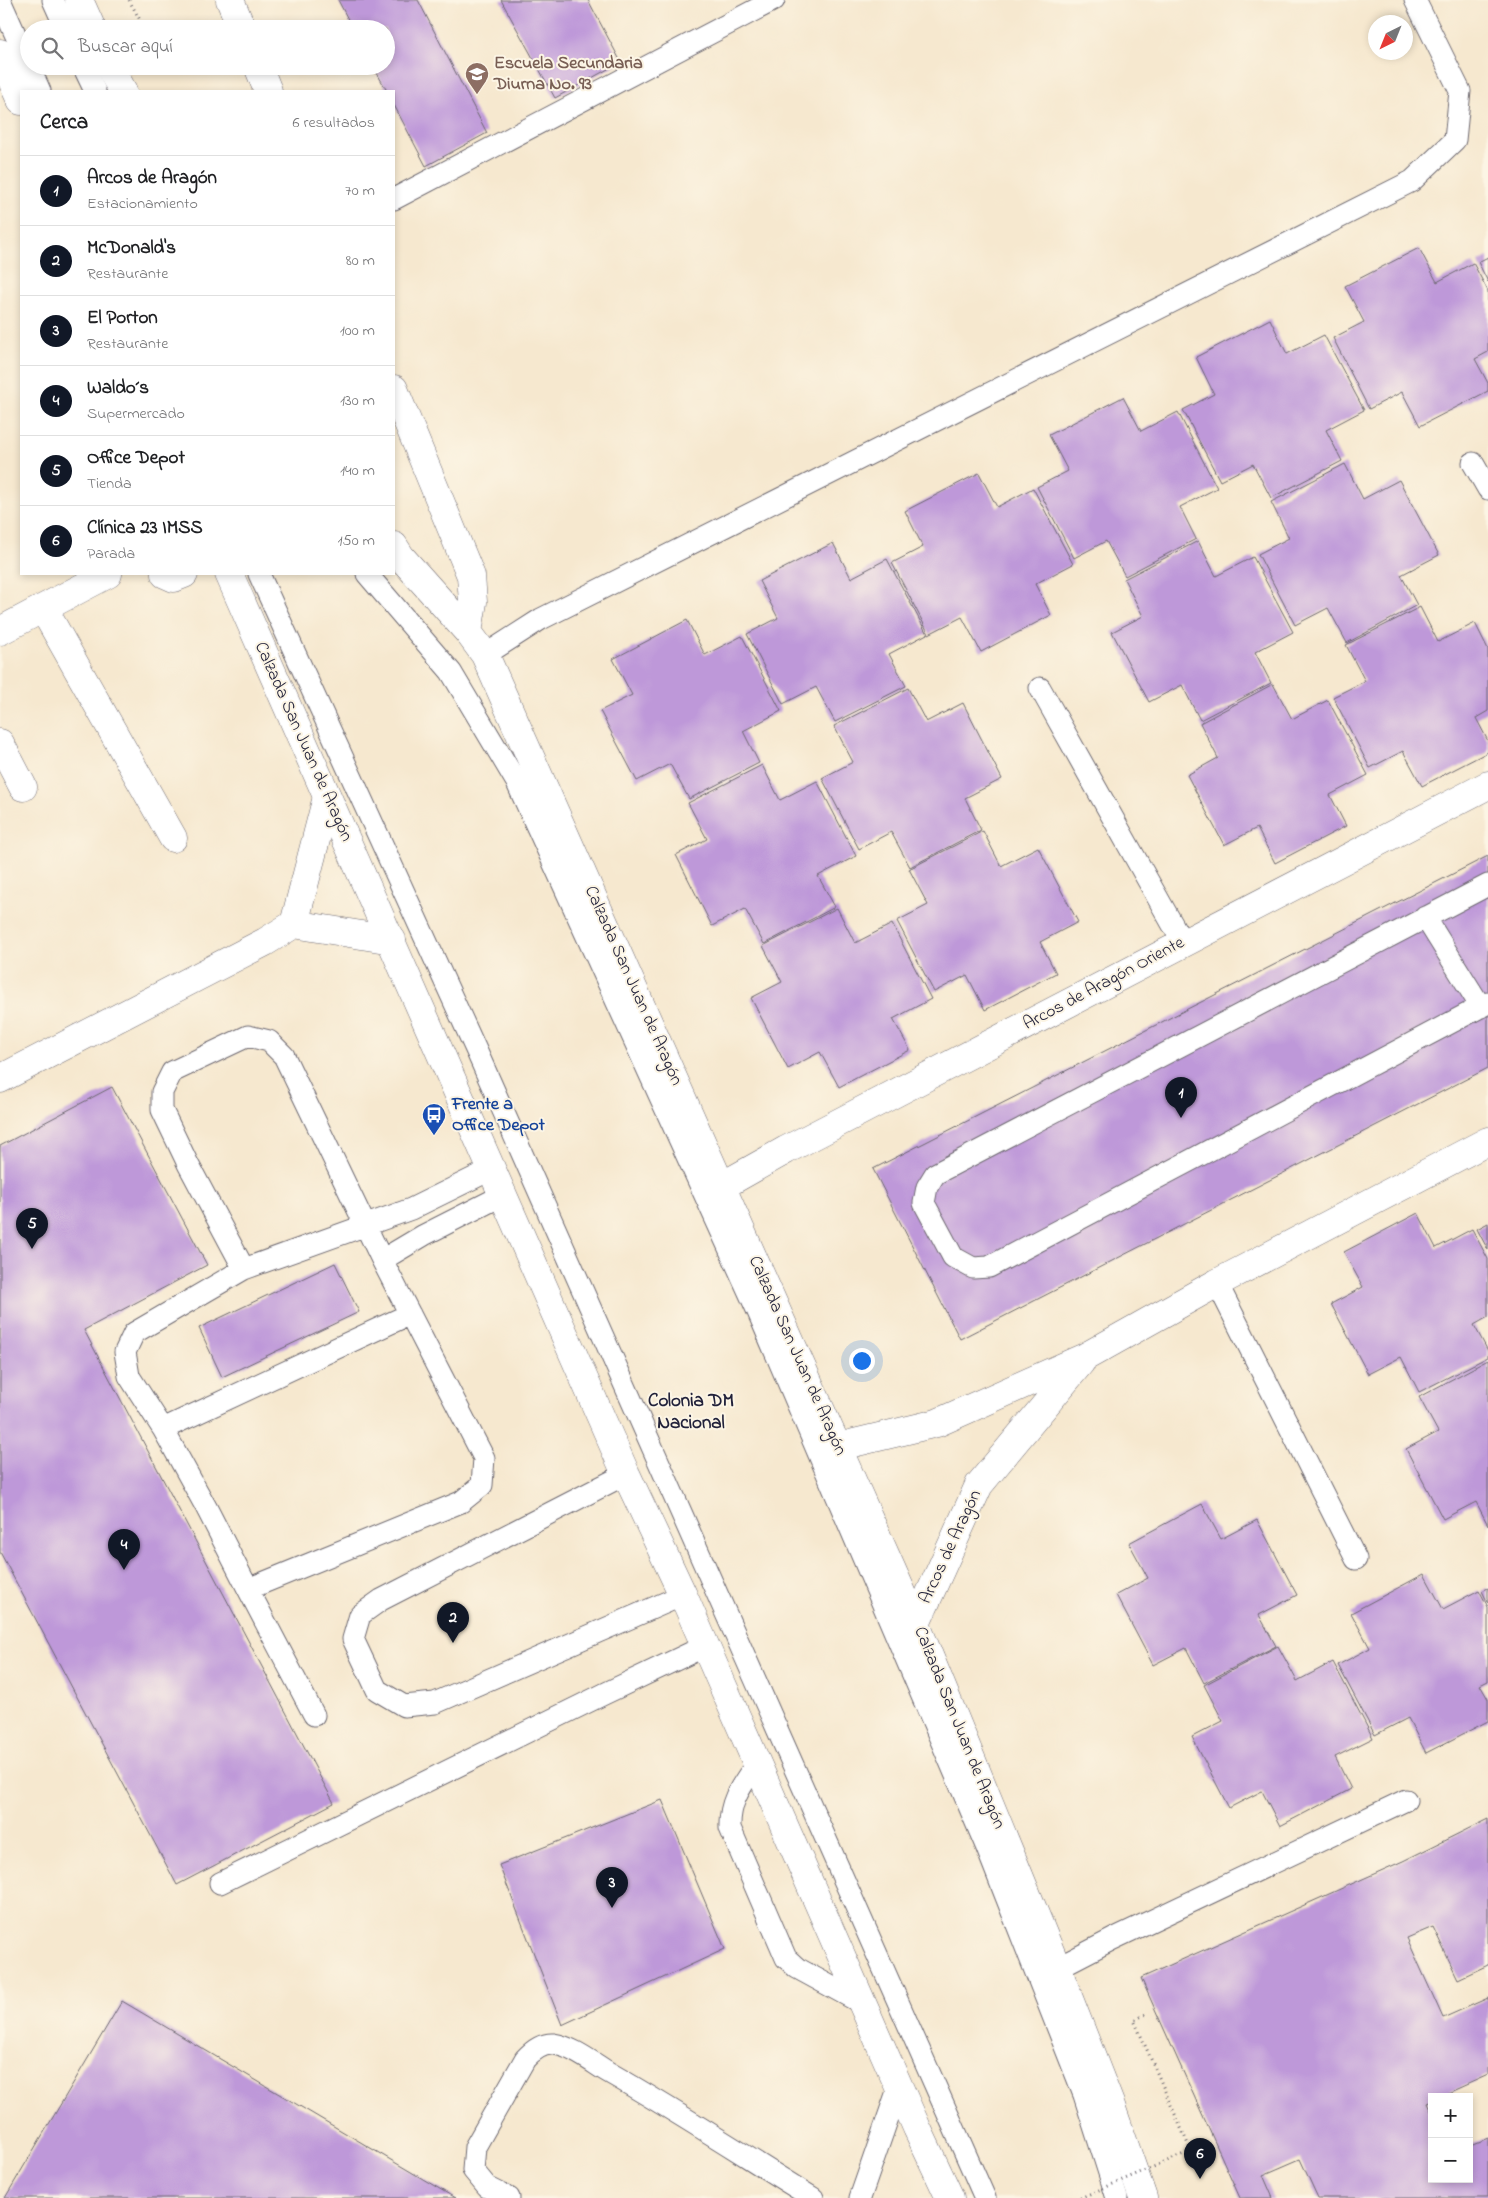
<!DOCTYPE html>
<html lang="es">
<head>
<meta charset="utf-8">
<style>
	body { margin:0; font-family:"Indie Flower",sans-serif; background:#f2f2f2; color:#202124 }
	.controls { position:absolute; right:15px; bottom:15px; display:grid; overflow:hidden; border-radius:0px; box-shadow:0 2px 8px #0003 }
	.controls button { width:45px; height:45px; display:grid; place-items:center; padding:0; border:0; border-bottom:1px solid #e0e0e0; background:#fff; color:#202124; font:25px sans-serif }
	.compass { position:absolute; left:1368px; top:15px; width:45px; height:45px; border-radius:50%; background:#fff; box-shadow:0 2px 8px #0003; rotate:223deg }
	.you { position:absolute; left:861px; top:1360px; width:18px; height:18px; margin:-12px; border:4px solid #fff; border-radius:50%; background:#1a73e8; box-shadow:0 0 0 8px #1a73e833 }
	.badge { display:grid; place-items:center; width:32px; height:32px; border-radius:50%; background:#111827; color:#fff; font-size:16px; font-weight:700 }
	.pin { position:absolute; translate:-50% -41px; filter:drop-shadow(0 1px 2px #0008) }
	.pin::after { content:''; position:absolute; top:26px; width:18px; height:15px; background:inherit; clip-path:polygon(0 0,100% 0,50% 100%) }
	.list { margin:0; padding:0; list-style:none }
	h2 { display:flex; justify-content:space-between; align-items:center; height:65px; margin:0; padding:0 20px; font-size:21px }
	h2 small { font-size:16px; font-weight:400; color:#757577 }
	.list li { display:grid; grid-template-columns:32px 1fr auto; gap:15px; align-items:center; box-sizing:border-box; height:70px; padding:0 20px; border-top:1px solid #e0e0e0 }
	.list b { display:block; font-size:19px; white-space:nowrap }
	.list p { margin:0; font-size:16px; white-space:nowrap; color:#757577 }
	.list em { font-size:16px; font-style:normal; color:#757577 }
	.icon { flex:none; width:28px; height:28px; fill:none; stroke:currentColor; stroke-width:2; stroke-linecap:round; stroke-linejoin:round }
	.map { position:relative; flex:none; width:1488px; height:2198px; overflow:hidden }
	.search { position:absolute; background:#fff; box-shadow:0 2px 8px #0003; left:20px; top:20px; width:375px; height:55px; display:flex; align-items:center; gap:12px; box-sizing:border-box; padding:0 18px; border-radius:28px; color:#757577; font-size:19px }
	.panel { position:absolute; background:#fff; box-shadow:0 2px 8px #0003; left:20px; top:90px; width:375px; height:485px; border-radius:0px }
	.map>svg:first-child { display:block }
	.building { fill:#be98d9 }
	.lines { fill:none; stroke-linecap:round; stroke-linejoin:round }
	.service-casing { stroke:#6c676f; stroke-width:23 }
	.minor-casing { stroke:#6c676f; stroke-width:29 }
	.primary-casing { stroke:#6c676f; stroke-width:29 }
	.path { stroke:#6c676f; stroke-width:3; stroke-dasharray:1 4; stroke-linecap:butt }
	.service { stroke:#fff; stroke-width:21 }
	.minor { stroke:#fff; stroke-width:28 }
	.primary { stroke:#fff; stroke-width:28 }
	.path-bridge { stroke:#6c676f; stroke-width:3; stroke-dasharray:1 4; stroke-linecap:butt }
	.labels { text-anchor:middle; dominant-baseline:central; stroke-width:4; stroke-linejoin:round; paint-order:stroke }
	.education-label { font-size:18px; font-weight:bold; fill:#785e54; stroke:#fcf5e5; text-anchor:start }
	.street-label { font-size:18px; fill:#22223b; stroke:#fcf5e5 }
	.transit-label { font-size:18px; font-weight:bold; fill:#164399; stroke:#fcf5e5; text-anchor:start }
	.neighbourhood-label { font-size:19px; font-weight:bold; fill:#22223b; stroke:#fcf5e5 }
</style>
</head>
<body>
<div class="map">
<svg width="1488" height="2198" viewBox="0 0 1488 2198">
	<rect width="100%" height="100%" fill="#fcf5e5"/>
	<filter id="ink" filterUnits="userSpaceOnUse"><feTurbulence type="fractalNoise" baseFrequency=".02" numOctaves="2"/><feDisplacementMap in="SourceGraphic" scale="10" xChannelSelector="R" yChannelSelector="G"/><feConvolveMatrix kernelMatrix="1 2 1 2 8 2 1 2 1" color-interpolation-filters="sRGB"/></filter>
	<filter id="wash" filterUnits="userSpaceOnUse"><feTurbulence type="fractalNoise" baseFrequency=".0096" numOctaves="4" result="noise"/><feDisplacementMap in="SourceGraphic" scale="20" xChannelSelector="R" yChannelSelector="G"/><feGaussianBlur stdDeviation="1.12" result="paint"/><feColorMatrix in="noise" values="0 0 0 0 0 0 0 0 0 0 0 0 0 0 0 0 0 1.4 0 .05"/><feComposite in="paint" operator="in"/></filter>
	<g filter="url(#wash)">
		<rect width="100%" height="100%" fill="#f6e8cf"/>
		<g id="blocks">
			<path class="building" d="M338,0h80l69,133 -61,33 -32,-61v-14h-7l-14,-25h13v-37h-33z
				M501,0h87l33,62 -66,36z
				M1419,248l18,34 36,-19 15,28v61l-13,7 13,24v8l-68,35 -18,-34 -33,17 -36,-71 31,-16 -19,-36z
				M1488,257v25l-10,-20z
				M1270,319l17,35 37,-19 40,75 -38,20 16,31 -71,37 -18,-34 -33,17 -37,-71 31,-16 -18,-37z
				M1123,397l18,34 37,-19 39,76 -37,19 16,32 -71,37 -19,-35 -32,17 -37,-71 31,-16 -19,-36z
				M1345,464l18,35 36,-19 40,75 -38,20 16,30 -70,38 -19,-35 -33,17 -37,-71 31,-16 -18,-36z
				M979,473l18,34 36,-19 40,76 -38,20 16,31 -70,37 -19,-35 -33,17 -37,-71 31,-16 -18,-36z
				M1198,541l18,35 37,-19 40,75 -38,20 16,31 -71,37 -18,-35 -33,17 -37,-70 31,-16 -19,-37z
				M833,543l18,35 36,-19 40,75 -38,20 17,32 -71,36 -19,-35 -33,17 -36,-70 31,-16 -19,-37z
				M1420,607l18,35 37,-19 13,26v62l-12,7 12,23v11l-66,34 -19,-35 -33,17 -37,-71 32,-16 -19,-36z
				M687,620l18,35 37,-19 39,75 -38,20 16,32 -70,36 -19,-35 -33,17 -37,-70 32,-16 -19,-36z
				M1273,684l19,35 36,-19 40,75 -38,20 16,31 -71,37 -18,-35 -33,17 -37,-70 31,-17 -18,-35z
				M908,688l18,34 37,-19 39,76 -37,19 16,32 -71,37 -19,-35 -32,17 -37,-71 31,-16 -19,-36z
				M762,765l18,35 37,-19 39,75 -38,20 17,31 -71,37 -19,-35 -33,17 -36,-71 31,-16 -19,-36z
				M983,831l18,35 37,-19 40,75 -38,20 16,31 -71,37 -18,-35 -33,17 -37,-71 31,-16 -19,-36z
				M1488,856v212l-528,271 -87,-170z
				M837,908l18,35 37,-19 39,75 -38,20 17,31 -71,37 -19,-35 -32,17 -37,-71 31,-16 -19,-36z
				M112,1087l95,178 -123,65 250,473 -157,82 -177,-333v-406z
				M1418,1213l18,35 36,-19 16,30v58l-14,8 14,26v6l-69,35 -18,-35 -33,17 -37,-70 32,-17 -19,-35z
				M1488,1223v27l-11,-21z
				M335,1263l24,49 -137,65 -23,-49z
				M1488,1360v165l-12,-23 -33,17 -37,-70 32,-17 -19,-35z
				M1202,1504l19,35 36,-19 40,75 -38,20 17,31 -72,37 -18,-35 -33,17 -37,-70 32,-17 -19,-35z
				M1424,1574l19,35 36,-19 9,17v74l-8,4 8,14v22l-62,32 -18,-35 -33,17 -37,-70 32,-17 -19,-35z
				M1488,1588v15l-6,-12z
				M1278,1646l19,35 36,-19 40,76 -38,19 16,32 -71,37 -18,-35 -33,17 -37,-71 31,-16 -19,-36z
				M662,1800l63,149 -163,76 -63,-160z
				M1488,1819v146l-30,14 -25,-52 -26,11 36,80 45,-20v77l-49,22h-7v3l-5,2 5,11v66h37v-33l19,-8v60h-170l-18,-39 -37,16 10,23h-33l-99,-220 262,-117z
				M122,2001l333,197h-450z"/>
		</g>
	</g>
	<g filter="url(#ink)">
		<use href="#blocks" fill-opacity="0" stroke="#6c676f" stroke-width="1"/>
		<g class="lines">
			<g class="service-casing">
				<path id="service" d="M0,0l29,65
					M53,0l13,29
					M29,66l11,25
					M83,66l12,25
					M394,199l380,-199
					M1473,463l15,26
					M259,574l218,478 508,1146
					M367,574l84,98 65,109 242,531 228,534 98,249 33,103
					M485,655l56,-36 871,-438 43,-41 5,-49 -45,-91
					M1040,688l143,255
					M1488,885l-553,289 -8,13 -3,16 29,54 20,11 16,-1 499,-264
					M1425,917l56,90
					M492,1169l-81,40 -167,60 -110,64 -9,19 4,24 34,53 43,78 42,82 213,-87 21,-17 2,-27 -102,-198 42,-25 79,-40
					M244,1269l-56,-105 -26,-54v-18l10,-20 76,-36 21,5 15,15 98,204
					M1217,1283l139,276
					M163,1429l247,-115
					M626,1474l-245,126 -21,15 -7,24 24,51 27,16 31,-3 248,-108
					M248,1589l66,126
					M757,1763c-15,22 -28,37 -27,65l56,130 11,10 66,36
					M220,1883l384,-189 101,-48
					M1057,1968l56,-29 293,-139
					M509,2198l-22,-11 -14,-17 2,-23 50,-88c8,-9 17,-16 29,-15 19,3 39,19 54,28 70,40 137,84 205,126
					M860,2198l39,-112"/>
			</g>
			<g class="minor-casing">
				<path id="minor" d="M165,574l9,4 10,-4
					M43,608l130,230
					M0,631l108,-57
					M0,743l23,44
					M294,924l33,-127
					M0,1079l265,-137 29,-18 98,16
					M722,1186l64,-36 702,-365
					M837,1447l100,-24 148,-66 132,-74 271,-142
					M916,1624l63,-139 102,-123"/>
			</g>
			<g class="primary-casing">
				<path id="primary" d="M79,0l13,29
					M230,0l12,29
					M0,53l21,48
					M109,66l14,25
					M258,66l10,25
					M394,389l77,187 2,26 -5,30
					M394,546l7,11 67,75 17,23 431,969 141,344 54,138 32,92
					M229,574l397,900 57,121 234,533 33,70"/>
			</g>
			<path class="path" d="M129,0l16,29"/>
			<use href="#service" class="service"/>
			<use href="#minor" class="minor"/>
			<use href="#primary" class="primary"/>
			<path class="path-bridge" d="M1080,2198l111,-47 -57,-131 12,-6"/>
		</g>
	</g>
	<defs>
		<g id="school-pin" transform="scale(1.25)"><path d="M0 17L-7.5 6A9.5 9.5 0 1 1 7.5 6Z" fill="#8d6e63" stroke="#fcf5e5"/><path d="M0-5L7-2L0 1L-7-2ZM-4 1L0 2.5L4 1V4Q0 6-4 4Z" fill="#fff"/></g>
		<g id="bus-pin" transform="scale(1.25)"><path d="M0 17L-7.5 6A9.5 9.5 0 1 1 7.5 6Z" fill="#1a4fb4" stroke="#fcf5e5"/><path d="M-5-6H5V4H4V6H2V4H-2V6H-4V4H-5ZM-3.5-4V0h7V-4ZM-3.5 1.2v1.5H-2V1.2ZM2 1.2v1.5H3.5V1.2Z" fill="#fff"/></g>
	</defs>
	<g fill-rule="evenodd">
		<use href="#school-pin" x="477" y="74"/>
		<use href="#bus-pin" x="434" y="1115"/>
	</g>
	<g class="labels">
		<g class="education-label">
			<text x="494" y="64">Escuela Secundaria<tspan x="494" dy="21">Diurna No. 93</tspan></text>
		</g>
		<g class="street-label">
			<text transform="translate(303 742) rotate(66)">Calzada San Juan de Aragón</text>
			<text transform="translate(1104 984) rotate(-28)">Arcos de Aragón Oriente</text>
			<text transform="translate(633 986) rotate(66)">Calzada San Juan de Aragón</text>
			<text transform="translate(797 1356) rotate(66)">Calzada San Juan de Aragón</text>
			<text transform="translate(951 1547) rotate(-65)">Arcos de Aragón</text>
			<text transform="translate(959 1728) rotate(68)">Calzada San Juan de Aragón</text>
		</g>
		<g class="transit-label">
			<text x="452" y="1105">Frente a<tspan x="452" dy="21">Office Depot</tspan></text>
		</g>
		<g class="neighbourhood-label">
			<text x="691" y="1401">Colonia DM<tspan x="691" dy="22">Nacional</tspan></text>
		</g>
	</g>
</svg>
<div class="controls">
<button>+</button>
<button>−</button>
</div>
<svg class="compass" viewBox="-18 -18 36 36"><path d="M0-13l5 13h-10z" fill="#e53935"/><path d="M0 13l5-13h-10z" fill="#757577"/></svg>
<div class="you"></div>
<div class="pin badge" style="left:1181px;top:1118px">1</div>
<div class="pin badge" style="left:453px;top:1643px">2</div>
<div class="pin badge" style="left:612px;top:1908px">3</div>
<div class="pin badge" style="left:124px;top:1570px">4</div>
<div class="pin badge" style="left:32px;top:1249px">5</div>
<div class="pin badge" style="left:1200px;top:2179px">6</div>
<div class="search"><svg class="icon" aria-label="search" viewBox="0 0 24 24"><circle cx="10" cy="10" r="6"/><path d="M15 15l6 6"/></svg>Buscar aquí</div>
<section class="panel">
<h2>Cerca<small>6 resultados</small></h2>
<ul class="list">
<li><span class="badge">1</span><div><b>Arcos de Aragón</b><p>Estacionamiento</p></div><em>70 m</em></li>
<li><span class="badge">2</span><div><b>McDonald's</b><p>Restaurante</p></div><em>80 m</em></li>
<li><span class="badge">3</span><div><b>El Porton</b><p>Restaurante</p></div><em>100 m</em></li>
<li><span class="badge">4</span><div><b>Waldo´s</b><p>Supermercado</p></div><em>130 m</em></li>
<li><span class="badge">5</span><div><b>Office Depot</b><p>Tienda</p></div><em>140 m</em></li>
<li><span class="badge">6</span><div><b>Clínica 23 IMSS</b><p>Parada</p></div><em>150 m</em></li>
</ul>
</section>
</div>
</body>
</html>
